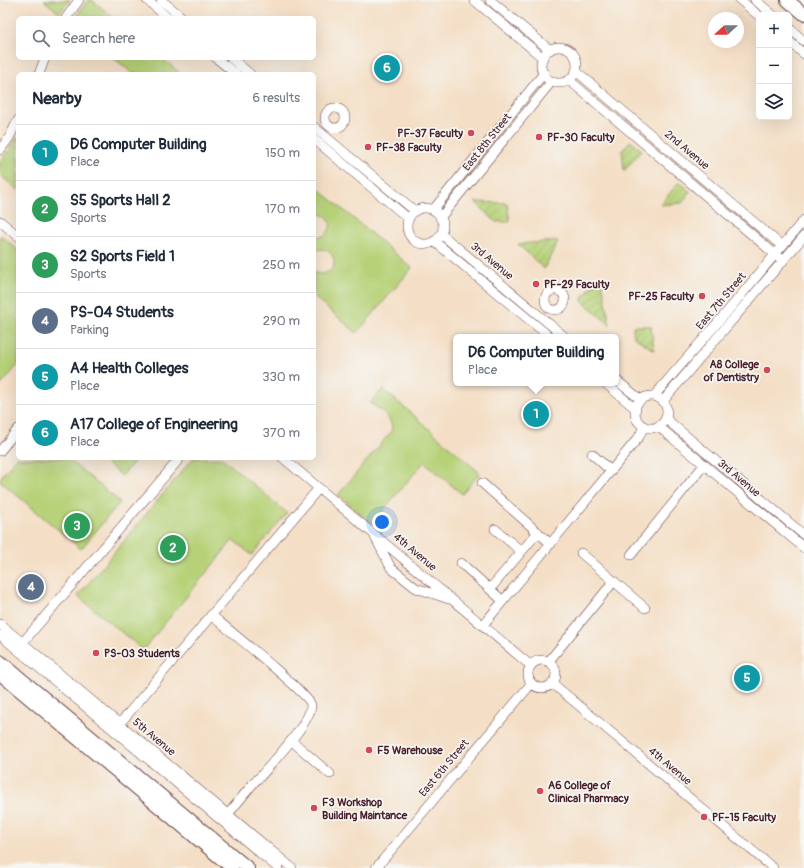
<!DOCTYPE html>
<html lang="en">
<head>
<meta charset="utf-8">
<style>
	body { margin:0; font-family:Pangolin,sans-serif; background:#f6f6f7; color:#1f2937 }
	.controls { position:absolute; right:12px; top:12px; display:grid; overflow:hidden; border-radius:6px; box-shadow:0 4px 16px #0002 }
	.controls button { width:36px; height:36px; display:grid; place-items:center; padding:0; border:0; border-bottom:1px solid #e0e1e3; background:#fff; color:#1f2937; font:20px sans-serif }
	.compass { position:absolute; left:708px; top:12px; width:36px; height:36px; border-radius:50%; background:#fff; box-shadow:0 4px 16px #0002; rotate:249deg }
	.you { position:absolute; left:382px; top:522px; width:14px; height:14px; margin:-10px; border:3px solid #fff; border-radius:50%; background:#1a73e8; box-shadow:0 0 0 6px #1a73e833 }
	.badge { display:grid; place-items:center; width:26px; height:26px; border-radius:50%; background:#ea580c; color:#fff; font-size:13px; font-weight:700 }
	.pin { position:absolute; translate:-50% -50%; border:2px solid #fff; box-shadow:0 1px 4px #0006 }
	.popup { position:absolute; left:453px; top:334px; width:166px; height:52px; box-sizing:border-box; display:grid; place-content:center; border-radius:6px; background:#fff; filter:drop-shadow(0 1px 3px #0005); font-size:13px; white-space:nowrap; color:#747a83 }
	.popup b { font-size:15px; color:#1f2937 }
	.popup::after { content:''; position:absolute; left:50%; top:100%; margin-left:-8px; border:8px solid transparent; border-top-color:#fff }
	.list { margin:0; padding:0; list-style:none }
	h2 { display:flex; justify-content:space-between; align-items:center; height:52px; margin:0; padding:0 16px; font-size:17px }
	h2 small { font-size:13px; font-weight:400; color:#747a83 }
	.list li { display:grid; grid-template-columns:26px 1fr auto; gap:12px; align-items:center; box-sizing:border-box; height:56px; padding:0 16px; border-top:1px solid #e0e1e3 }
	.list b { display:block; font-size:15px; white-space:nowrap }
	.list p { margin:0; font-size:13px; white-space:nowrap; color:#747a83 }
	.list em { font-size:13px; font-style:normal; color:#747a83 }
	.icon { flex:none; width:22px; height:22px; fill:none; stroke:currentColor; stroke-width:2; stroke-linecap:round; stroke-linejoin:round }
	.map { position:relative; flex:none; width:804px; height:868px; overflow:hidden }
	.search { position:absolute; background:#fff; box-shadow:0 4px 16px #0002; left:16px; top:16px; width:300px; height:44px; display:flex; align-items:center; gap:10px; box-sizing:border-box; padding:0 14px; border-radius:6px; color:#747a83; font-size:15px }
	.panel { position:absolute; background:#fff; box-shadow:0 4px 16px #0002; left:16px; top:72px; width:300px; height:388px; border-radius:6px }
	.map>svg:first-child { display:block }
	.grass { fill:#b6d177; stroke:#807851 }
	.garden { fill:url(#garden-furrows); stroke:#807851 }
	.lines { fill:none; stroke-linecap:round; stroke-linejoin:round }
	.minor-casing { stroke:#643c42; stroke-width:10 }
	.major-casing { stroke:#643c42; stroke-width:14 }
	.minor { stroke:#fff; stroke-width:9 }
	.major { stroke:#fff; stroke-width:12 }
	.poi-dot { fill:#d1495b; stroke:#f6f6f2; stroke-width:1.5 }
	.labels { text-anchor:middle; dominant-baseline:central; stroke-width:3.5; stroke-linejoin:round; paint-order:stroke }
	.poi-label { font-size:11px; font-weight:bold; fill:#4a1f2b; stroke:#f6f6f2; text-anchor:start }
	.street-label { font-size:11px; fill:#4a1f2b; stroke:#f6f6f2 }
</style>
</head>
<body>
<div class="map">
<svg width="804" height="868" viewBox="0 0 804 868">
	<defs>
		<pattern id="garden-furrows" width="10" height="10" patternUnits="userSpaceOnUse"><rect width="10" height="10" fill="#b6d177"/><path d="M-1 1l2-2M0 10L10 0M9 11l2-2" fill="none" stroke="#9eb367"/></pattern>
	</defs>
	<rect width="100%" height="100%" fill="#f6f6f2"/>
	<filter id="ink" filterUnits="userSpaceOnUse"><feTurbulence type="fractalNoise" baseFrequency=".025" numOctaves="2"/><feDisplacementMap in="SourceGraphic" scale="8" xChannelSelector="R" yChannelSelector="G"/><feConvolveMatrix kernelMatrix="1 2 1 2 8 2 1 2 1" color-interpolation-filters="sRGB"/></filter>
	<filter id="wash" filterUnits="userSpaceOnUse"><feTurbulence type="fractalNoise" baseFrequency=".012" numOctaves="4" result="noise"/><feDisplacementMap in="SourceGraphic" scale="16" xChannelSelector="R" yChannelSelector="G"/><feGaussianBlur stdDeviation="0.9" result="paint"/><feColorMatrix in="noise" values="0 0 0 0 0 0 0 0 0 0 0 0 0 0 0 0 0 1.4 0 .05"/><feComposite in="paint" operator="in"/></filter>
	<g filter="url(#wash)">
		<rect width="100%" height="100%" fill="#f4dfc6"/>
		<path class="grass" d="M44,0h26l-11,13z
			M88,0h4l22,18h-39z
			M114,58h48l19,16h-48z
			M18,137v53l-18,-15v-13z
			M314,185l98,83 -55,65 -43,-36v-25l5,2c25,0 16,-32 -5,-23v-14l10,-1c12,-10 6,-24 -10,-22z
			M0,235l18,15v115l-18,21z
			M383,389l97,84 -18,21 -38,-32 -52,61 -34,-28 53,-63c4,-13 -11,-22 -21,-29z
			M18,456v2h49l53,44 -39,47 -81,-68v-3z
			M100,458h37l-15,18z
			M193,458h29l65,55 -35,42 -19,-15 -90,110 -65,-54z"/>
		<path class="garden" d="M630,141l12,9 -18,21 -2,-20z
			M680,181l10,11 -8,11 -22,2z
			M475,202l32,1 3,19h-14z
			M558,241l-14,28 -26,-25z
			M601,275l9,50 -29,-25z
			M633,326h18l3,24 -20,-13z"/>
	</g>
	<g filter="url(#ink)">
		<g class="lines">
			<g class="minor-casing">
				<path id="minor" d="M147,0l21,18
					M161,0l22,18
					M474,0l69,58
					M490,0l60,50
					M740,0l19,16
					M755,0l18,15
					M66,18l13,-18
					M789,28l15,13
					M789,41l15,13
					M541 65a18 18 0 1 1 36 0a18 18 0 1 1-36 0Z
					M216,58l20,16
					M231,58l19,16
					M576,71l206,175
					M39,74l6,-16
					M569,80l214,181
					M325 118a10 10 0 1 1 20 0a10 10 0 1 1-20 0Z
					M314,127l101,84
					M314,139l95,80
					M0,150l9,-12 9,-18
					M407 226a18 18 0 1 1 36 0a18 18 0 1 1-36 0Z
					M433,210l111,-137
					M440,218l112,-137
					M0,221l18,15
					M441,234l124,103
					M434,241l116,96
					M545 300a10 10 0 1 1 20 0a10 10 0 1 1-20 0Z
					M616,380l25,20
					M605,383l31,26
					M654,396l72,-83 78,-93
					M635 412a16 16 0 1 1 32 0a16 16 0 1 1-32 0Z
					M663,401l141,-165
					M666,419l138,116
					M658,426l146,122
					M0,451l18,-22
					M592,454l19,17
					M283,458l247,207
					M482,483l69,61
					M495,529l26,22
					M375,537l16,31 25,20 33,11
					M581,553l64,55
					M631,555l73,-90
					M461,563l42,38
					M490,589l48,-57
					M211,615c13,11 99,80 100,90 1,16 -40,59 -51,72l-4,3 -31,38
					M0,624l292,244
					M483,625l156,-188 5,-11
					M0,635l278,233
					M19,647l161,-189
					M528 674a14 14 0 1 1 28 0a14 14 0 1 1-28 0Z
					M549,661l65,-80
					M552,683l221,185
					M116,728l203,-240
					M292,741l38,33
					M376,868l155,-184"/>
			</g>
			<g class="major-casing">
				<path id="major" d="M787,0l17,14
					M0,661l248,207
					M0,674l232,194"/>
			</g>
			<use href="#minor" class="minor"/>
			<use href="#major" class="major"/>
		</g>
	</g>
	<g class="poi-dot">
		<circle cx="471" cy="133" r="4"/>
		<circle cx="539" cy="137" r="4"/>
		<circle cx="368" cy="147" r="4"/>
		<circle cx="536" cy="284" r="4"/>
		<circle cx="702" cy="296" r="4"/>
		<circle cx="767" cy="370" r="4"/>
		<circle cx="96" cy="653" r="4"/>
		<circle cx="369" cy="750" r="4"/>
		<circle cx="540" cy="791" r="4"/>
		<circle cx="314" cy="808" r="4"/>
		<circle cx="704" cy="817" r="4"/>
	</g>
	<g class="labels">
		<g class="poi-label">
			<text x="463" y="133" text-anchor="end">PF-37 Faculty</text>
			<text x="547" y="137">PF-30 Faculty</text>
			<text x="376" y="147">PF-38 Faculty</text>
			<text x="544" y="284">PF-29 Faculty</text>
			<text x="694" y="296" text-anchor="end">PF-25 Faculty</text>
			<text x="759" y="364" text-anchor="end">A8 College<tspan x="759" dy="13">of Dentistry</tspan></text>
			<text x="104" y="653">PS-03 Students</text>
			<text x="377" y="750">F5 Warehouse</text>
			<text x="548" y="785">A6 College of<tspan x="548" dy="13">Clinical Pharmacy</tspan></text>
			<text x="322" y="802">F3 Workshop<tspan x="322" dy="13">Building Maintance</tspan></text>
			<text x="712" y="817">PF-15 Faculty</text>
		</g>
		<g class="street-label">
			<text transform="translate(487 142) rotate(-51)">East 8th Street</text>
			<text transform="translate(687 150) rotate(40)">2nd Avenue</text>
			<text transform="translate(492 261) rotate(40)">3rd Avenue</text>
			<text transform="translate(721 301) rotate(-50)">East 7th Street</text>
			<text transform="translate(739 478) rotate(40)">3rd Avenue</text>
			<text transform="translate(415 552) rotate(40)">4th Avenue</text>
			<text transform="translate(154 737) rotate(40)">5th Avenue</text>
			<text transform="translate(670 766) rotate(40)">4th Avenue</text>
			<text transform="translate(444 768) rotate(-50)">East 6th Street</text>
		</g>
	</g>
</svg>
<div class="controls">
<button>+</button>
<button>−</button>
<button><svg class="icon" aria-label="layers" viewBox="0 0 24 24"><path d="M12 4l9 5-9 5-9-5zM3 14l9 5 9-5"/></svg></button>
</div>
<svg class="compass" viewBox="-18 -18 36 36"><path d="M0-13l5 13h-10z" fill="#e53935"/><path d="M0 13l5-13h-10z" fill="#747a83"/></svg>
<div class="you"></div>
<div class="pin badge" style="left:536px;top:414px;background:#0f9aa8">1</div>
<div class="popup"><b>D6 Computer Building</b>Place</div>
<div class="pin badge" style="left:173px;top:548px;background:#2e9e5b">2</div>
<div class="pin badge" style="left:77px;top:526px;background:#2e9e5b">3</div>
<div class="pin badge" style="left:31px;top:587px;background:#5c6f8a">4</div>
<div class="pin badge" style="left:747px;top:678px;background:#0f9aa8">5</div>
<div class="pin badge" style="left:387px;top:68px;background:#0f9aa8">6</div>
<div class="search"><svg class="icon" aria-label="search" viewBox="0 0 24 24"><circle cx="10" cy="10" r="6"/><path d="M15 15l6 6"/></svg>Search here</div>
<section class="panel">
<h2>Nearby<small>6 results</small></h2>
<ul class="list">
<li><span class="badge" style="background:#0f9aa8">1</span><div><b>D6 Computer Building</b><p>Place</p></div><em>150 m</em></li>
<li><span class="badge" style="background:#2e9e5b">2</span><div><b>S5 Sports Hall 2</b><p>Sports</p></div><em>170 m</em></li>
<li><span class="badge" style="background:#2e9e5b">3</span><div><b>S2 Sports Field 1</b><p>Sports</p></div><em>250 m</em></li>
<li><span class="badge" style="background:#5c6f8a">4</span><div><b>PS-04 Students</b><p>Parking</p></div><em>290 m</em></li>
<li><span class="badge" style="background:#0f9aa8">5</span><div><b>A4 Health Colleges</b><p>Place</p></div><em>330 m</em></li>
<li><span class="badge" style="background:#0f9aa8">6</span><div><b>A17 College of Engineering</b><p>Place</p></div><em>370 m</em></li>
</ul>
</section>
</div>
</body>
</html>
